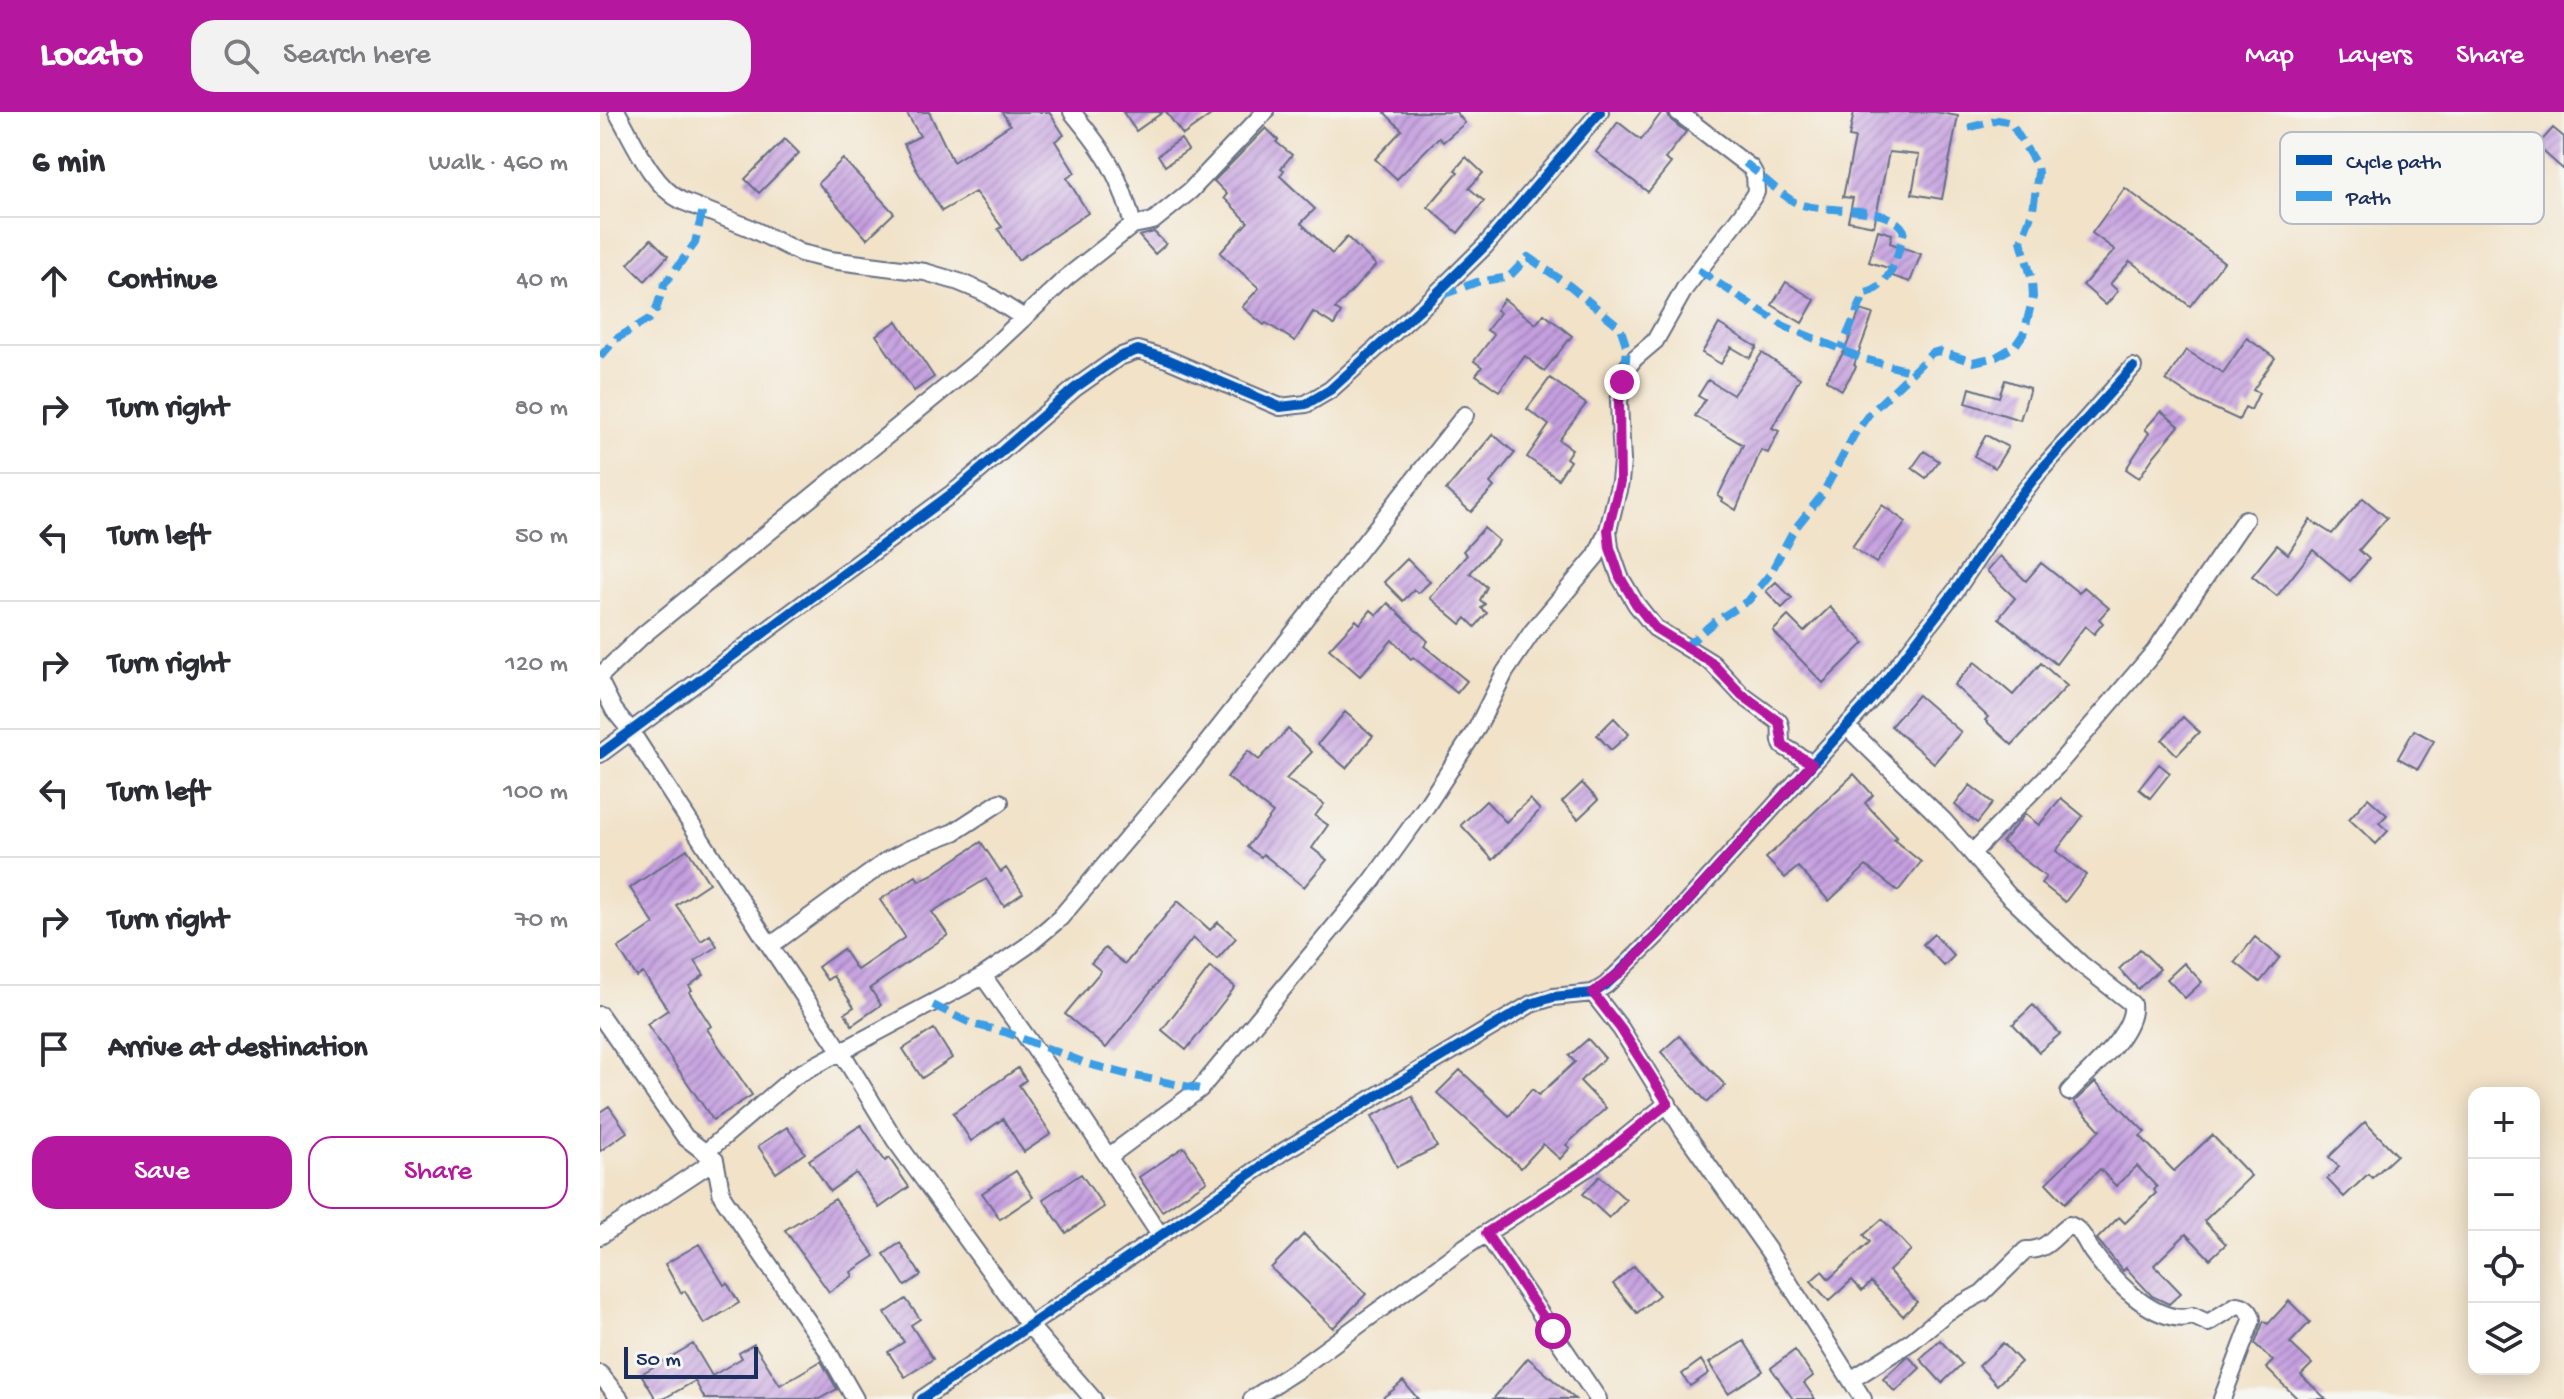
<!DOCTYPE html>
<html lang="en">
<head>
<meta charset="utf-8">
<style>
	body { margin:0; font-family:"Gochi Hand",sans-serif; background:#f2f2f3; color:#2b2b33 }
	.controls { position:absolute; right:24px; bottom:24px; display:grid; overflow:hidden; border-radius:16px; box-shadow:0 4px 20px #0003 }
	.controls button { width:72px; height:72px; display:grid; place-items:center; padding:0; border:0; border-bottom:2px solid #e1e1e2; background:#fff; color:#2b2b33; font:40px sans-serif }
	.scale { position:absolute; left:24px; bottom:20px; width:134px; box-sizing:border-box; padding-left:8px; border:4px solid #1b2f5e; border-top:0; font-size:22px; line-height:28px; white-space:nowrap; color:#1b2f5e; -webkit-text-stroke:6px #f6f6f2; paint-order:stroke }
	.stop { position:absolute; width:24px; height:24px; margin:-18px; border:6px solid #b5179e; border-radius:50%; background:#fff }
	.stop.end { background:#b5179e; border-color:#fff; box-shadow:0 2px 8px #0008 }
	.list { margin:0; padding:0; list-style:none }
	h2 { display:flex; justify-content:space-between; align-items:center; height:104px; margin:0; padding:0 32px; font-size:34px }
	h2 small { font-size:26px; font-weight:400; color:#7c7c81 }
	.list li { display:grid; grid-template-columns:52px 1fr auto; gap:24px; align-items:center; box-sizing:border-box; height:128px; padding:0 32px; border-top:2px solid #e1e1e2 }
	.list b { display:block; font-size:30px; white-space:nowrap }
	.list em { font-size:26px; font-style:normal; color:#7c7c81 }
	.actions { display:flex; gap:16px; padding:24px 32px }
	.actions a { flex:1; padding:18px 0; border:2px solid #b5179e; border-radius:24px; text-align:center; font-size:28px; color:#b5179e }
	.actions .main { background:#b5179e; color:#fff }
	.icon { flex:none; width:44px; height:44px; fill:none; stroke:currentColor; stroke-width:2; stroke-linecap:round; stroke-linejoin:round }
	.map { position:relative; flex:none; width:1964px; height:1287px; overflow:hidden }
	header { display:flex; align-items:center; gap:48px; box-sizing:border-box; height:112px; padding:0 40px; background:#b5179e; color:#fff }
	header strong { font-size:38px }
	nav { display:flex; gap:44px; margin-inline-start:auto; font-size:28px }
	.search { width:560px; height:72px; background:#f2f2f3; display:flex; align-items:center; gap:20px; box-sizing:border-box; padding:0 28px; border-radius:24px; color:#7c7c81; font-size:30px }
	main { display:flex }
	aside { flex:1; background:#fff }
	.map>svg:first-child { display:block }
	.building { fill:url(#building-hatch) }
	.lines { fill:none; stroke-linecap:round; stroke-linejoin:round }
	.minor-casing { stroke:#666e83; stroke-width:20 }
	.minor { stroke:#fff; stroke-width:16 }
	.quiet { stroke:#3b9de6; stroke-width:8; stroke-dasharray:16 8; stroke-linecap:butt }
	.cycleway-casing { stroke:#f6f6f2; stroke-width:15 }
	.cycleway { stroke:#0057b8; stroke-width:10 }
	.route { stroke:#b5179e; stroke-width:10 }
	.key { fill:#f6f6f2; stroke:#b4bac6; stroke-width:2 }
	.key-label { font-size:22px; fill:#1b2f5e }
</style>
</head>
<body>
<header>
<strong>Locato</strong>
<div class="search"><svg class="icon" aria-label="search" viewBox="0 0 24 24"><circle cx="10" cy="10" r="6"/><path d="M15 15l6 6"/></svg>Search here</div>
<nav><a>Map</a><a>Layers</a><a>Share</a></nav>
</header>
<main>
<aside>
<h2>6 min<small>Walk · 460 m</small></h2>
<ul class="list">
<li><svg class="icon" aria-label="ahead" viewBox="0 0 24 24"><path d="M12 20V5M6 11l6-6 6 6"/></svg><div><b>Continue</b></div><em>40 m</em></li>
<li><svg class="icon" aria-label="right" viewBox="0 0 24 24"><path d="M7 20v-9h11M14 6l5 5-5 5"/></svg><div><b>Turn right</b></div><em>80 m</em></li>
<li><svg class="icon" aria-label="left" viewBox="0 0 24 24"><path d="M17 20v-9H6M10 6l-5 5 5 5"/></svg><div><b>Turn left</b></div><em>50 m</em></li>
<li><svg class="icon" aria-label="right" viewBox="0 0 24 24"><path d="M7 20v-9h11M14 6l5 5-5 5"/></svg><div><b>Turn right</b></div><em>120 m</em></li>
<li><svg class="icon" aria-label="left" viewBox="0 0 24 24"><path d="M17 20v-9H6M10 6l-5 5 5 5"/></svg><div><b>Turn left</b></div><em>100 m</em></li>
<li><svg class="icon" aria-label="right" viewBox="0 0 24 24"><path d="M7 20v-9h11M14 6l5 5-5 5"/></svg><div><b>Turn right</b></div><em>70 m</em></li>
<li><svg class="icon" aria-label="arrive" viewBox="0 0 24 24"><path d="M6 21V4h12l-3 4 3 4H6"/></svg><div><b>Arrive at destination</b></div></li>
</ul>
<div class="actions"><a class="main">Save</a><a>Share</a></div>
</aside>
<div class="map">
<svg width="1964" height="1287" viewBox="0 0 1964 1287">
	<defs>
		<pattern id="building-hatch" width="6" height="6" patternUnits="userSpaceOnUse" patternTransform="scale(2)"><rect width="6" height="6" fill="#c59fdf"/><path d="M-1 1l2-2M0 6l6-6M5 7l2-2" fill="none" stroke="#9f82b8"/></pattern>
	</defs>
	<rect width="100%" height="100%" fill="#f6f6f2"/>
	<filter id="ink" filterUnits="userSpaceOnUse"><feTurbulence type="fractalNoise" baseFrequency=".0125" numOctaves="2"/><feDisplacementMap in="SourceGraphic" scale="16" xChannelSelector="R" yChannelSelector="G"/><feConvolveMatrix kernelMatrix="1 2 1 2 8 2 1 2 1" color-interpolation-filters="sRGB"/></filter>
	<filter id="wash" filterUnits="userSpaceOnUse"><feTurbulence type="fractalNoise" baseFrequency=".006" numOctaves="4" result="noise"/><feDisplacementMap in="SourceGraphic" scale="32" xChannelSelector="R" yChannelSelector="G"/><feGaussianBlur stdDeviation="1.8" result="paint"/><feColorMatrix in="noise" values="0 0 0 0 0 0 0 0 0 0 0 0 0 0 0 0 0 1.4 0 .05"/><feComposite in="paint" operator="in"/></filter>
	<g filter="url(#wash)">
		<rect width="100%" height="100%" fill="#f1e2c8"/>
		<g id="blocks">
			<path class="building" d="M306,0h23l24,50 57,-37 -8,-13h47l15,23 -9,6 20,32 -8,5 21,35 -70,47 -20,-31 4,-2 -27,-35 -33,19 -26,-42 -12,-25 16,-8z
				M523,0h40l-27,19z
				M566,0h49l-32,23z
				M784,0h72l9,11 -22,19 -4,-5 -42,42 -22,-20 27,-29z
				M1062,0l5,1 4,7 15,12 -21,27 6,4 -23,29 -52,-40 22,-30 23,18z
				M1254,0h81l23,4 -16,83 -30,-5 7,-39 -30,-3 -15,74 -26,-5 5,-23 -10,-1 12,-59 -6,-1z
				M666,16l12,12 -2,2 16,13 -11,13 3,2 -4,6 35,33 -14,14 31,31 15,-17 29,28 -41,44 6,4 -7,12 -21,-13 -18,29 -29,-18 -2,2 -22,-18 17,-19 -39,-35 28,-31 -24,-24 3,-4 -13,-13z
				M1953,16l11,9v33l-27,-24z
				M185,27l14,14 -40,40 -14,-14z
				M581,27l7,11 -23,16 -7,-11z
				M866,45l17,16 -14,15 15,13 -26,32 -30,-26 30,-35 -3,-2z
				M243,47l51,54 -27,26 -49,-56z
				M1525,76l99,74 -34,44 -60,-45 -20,23 8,7 -12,14 -23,-20 32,-35 -23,-17z
				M1278,118l14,4 -2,9 31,11 -11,28 -18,-6 3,-6 -26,-8z
				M554,120l12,12 -11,10 -16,-18z
				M51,127l17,17 -23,25 -17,-17z
				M1186,170l29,18 -13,23 -30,-18z
				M904,187l32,25 8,-10 28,22 -28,35 -19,-15 -26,35 -23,-16 6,-8 -8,-6 20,-26 -7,-5 13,-17 -4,-3z
				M1260,198l13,4 -19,51 2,2 -14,23 -16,-10 19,-30z
				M297,209l37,56 -20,14 -38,-56z
				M1119,212l38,23 -7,11 -19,-11 -10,17 -19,-11z
				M1647,226l28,20 -22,32 6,3 -8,17 -6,-3 -6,13 -41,-19 -32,-21 20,-30 37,23z
				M1162,241l38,25 -28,50 7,3 -11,22 -7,-3 -25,60 -14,-9 1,-2 -5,-3 25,-51 -48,-29 10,-16 -7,-4 10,-16 25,15z
				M950,266l36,26 -27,36 13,9 -6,9 4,3 -12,18 -31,-22 22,-32 -22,-16z
				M1405,268l25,8 -10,32 -54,-17 4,-15 29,9z
				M1561,299l18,15 -25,30 -15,22 -13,-9 23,-36 -4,-4z
				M893,322l22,19 -25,30 4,4 -23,25 -25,-22z
				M1386,323l22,12 -13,21 -21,-12z
				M1324,339l15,10 -13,17 -14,-10z
				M1763,386l24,20 -28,32 10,9 -19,22 -37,-31 -36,46 -25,-20 25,-31 11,9 22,-34 22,14z
				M1282,393l24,17 -30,41 -24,-16z
				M884,416l15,13 -29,32 17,14 -7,13 5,4 -4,4 6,5 -12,14 -9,-9 -5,6 -31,-26 37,-43 -4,-4z
				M1400,444l26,25 15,-18 38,30 5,-6 25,21 -10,11 4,4 -9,11 -9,-8 -29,38 -57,-46 16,-20 -28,-27z
				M807,447l23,23 -12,11 -4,-3 -11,11 -19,-19z
				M1176,470l16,16 -10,10 -16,-17z
				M788,491l40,38 -4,5 43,35 -10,12 -44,-36 -2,2 -19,-19 -32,36 -31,-27 27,-29 4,4 11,-14 6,5z
				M1230,495l34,36 -41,40 -50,-52 15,-15 16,16z
				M1375,550l38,33 28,-32 26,23 -55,59 -27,-25 3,-3 -34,-32z
				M1318,583l43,37 -27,31 -43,-37z
				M745,600l28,24 -27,32 -28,-24z
				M1583,605l16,15 -22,23 -15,-15z
				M1014,606l15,16 -18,16 -14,-15z
				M688,617l24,23 -26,27 38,25 -9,12 13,9 -16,23 15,12 -23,27 -41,-33 -2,3 -14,-10 26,-34 -46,-36 21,-26 11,9z
				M1814,618l20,11 -16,28 -20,-11z
				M1559,652l11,9 -20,25 -11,-9z
				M1254,662l19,21 -8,8 32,34 -3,3 27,22 -23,29 -32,-25 -37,35 -31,-34 -13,11 -19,-20z
				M982,671l16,17 -20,19 -16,-17z
				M1370,673l23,18 -16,20 -22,-18z
				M1461,686l22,18 -27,35 30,24 -21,27 -24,-19 5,-6 -44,-35 23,-28 14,11z
				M1768,686l19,17 -8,8 9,8 -12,13 -27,-25z
				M930,687l10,11 -47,50 -32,-35 25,-24 20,21z
				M381,730l20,30 5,-4 17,25 -19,13 -18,-27 -54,33 16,23 -78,53 11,17 -29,20 -7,-12 9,-6 -21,-31 -6,4 -9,-13 25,-18 14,21 47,-32v-3l-24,-35 36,-24 3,5 14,-7z
				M87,737l22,34 -33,22 25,36 9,-6 7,11 -22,15 9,14 -15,11 3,4 -3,2 22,34 -4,3 45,66 -39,25 -66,-96 21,-14 -25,-37 -6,4 -19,-29 36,-24 -24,-36z
				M578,789l32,29 8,-8 18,16 -19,21 -24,-21 -87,110 -41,-34 36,-43 -10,-8 14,-15 20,16z
				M1334,822l20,22 -10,10 -21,-22z
				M1655,825l25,20 -20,25 -25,-20z
				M1540,837l20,20 -22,20 -19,-20z
				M1584,851l18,19 -17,16 -18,-19z
				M610,855l25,20 -49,63 -24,-20z
				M1433,893l27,29 -21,18 -26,-28z
				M334,917l18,29 -30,20 -19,-29z
				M1079,924l46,49 -18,17 -46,-50z
				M988,927l17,19 -25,23 26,27 -40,37 4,3 -10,11 -17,-15 -22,24 -84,-75 23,-23 49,46 23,-27 7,6 36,-33 -6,-6z
				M418,956l8,12 -7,5 32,49 -27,18 -21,-33 -32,22 -18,-28z
				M1495,970l50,50 -5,4 34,35 38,-36 39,41 -47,45 22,23 -16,15 -24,-25 -32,31 27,28 -12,11 -17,-8 -26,-28 -3,3 -26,-32 22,-22 6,6 31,-30 -2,-3 3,-3 -20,-21 -21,20 -16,-17 -35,34 -19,-20 54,-53 -26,-28z
				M812,984l25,51 -40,20 -25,-51z
				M9,994l18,26 -27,19v-39z
				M1765,1010l32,33 -25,23 -4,-4 -24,23 -17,-18 12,-12 -10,-10z
				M261,1013l24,36 4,-3 20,29 -30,21 -23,-35 -26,18 -21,-31z
				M187,1015l18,26 -29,20 -18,-27z
				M584,1035l23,34 -45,30 -23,-34z
				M416,1059l17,26 -33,22 -18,-26z
				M481,1062l23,33 -38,26 -23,-34z
				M1000,1064l26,24 -17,18 -26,-24z
				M235,1087l40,57 -24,16 2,4 -24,16 -44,-62z
				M1282,1107l29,31 -22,21 28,31 -14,14 -32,-34 -9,9 -10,-11 -23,21 -18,-20 11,-10 7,8 41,-37 -6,-7z
				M704,1122l62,60 -33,34 -62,-60z
				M300,1131l21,32 -16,11 -21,-32z
				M99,1132l25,41 3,-2 12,20 -35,21 -19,-33 -4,2 -16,-29z
				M1034,1154l25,29 -22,18 -24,-29z
				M306,1187l14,20 -9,6 22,34 -28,18 -17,-25 16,-10 -19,-29z
				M1689,1189l21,21 -20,21 22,21 -11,11 25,24h-28l-32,-31 7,-7 -18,-17 8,-21 1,-2 4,3z
				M1340,1228l22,24 -20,19 -22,-24z
				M1144,1229l19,30 -35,22 -19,-30z
				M1403,1231l18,19 -24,23 -18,-19z
				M93,1232l19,32 30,-18 -3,-5 15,-9 26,41 41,-24 16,28 -18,10h-114l-10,-18 -32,18h-7l-15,-25z
				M1195,1238l18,26 -9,7 11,16h-22l-22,-31z
				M1308,1244l12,12 -25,24 -12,-13z
				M928,1246l47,41h-82z
				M1101,1248l8,13 -19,13 -8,-12z
				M803,1269l15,18h-37l12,-9z"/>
		</g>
	</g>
	<g filter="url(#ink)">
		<use href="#blocks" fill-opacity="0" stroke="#666e83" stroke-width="2"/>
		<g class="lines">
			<g class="minor-casing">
				<path id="minor" d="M17,0c17,29 34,73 65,89l66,26 53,26 29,7 95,12 34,10 24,10 41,26
					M472,0c33,40 48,62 61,113
					M1078,0l73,56 4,7 1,17 -14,22 -57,74 -30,53 -20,17 -10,12 -6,32 3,59 -2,21 -12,48 2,18 10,29 16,27 19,24 57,35 30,32 37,27c4,8 -1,16 4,24l29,18
					M0,564l43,-41 334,-273 89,-84 67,-53 20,-4 37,-30 75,-79
					M0,570l14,28 16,20 140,216 70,104 55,90 134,185 64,74
					M1246,614l98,95 64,74 73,69 51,40c4,29 -44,67 -63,88
					M0,642l358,-265 117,-101 44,-31 19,-7 29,9 113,48 26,-3 24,-14 101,-91 54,-53 115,-134
					M1372,741l84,-86 99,-116 90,-132
					M170,834l118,-86 21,-11 45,-17 46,-30
					M383,864l74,104 103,155
					M993,881l28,36 63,102 86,122 93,146
					M0,903l85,122 30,23 7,36 104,152 29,51
					M106,1040l89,-76 188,-100 44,-30 33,-28 133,-157 272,-346
					M508,1045l92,-68 172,-208 55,-76 50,-77 28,-56 27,-40 64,-76 12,-26
					M886,1121l112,166
					M0,1124l115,-76
					M0,1262l20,25
					M1251,1268l61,-39 35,-29 35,-19 44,-43c23,0 26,-13 43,-25 14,5 16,17 24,28 20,27 64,74 100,63l15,7 29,-18c7,0 15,7 15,15l-30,79
					M322,1287l362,-248 247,-147 22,-7 40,-4 13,-8 54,-53 214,-236 82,-106 53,-79 30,-39 94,-105
					M652,1287l48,-31 165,-121 125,-81 78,-63"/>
			</g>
			<use href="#minor" class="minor"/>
			<path class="quiet" d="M1145,51c14,10 40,36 54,41 28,10 90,-1 105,27 -6,22 -13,58 -39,62l-24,56
				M1098,158l86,56 80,33 49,13
				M842,183l35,-13 32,-5 19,-20 42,29 50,41 7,21 -2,22
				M0,245l16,-18 33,-20 7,-9 8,-25 31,-42 8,-34
				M1085,535l29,-25 35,-22 21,-26 23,-43 29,-36 32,-60 15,-21 63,-61 7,-2 34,11 23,-5 19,-11 9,-13 9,-36 -1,-17 -11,-39 12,-31 5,-37 -1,-7 -26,-43 -13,-3 -35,9
				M333,893l39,19 33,8 83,32 42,11 70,14"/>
			<g class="cycleway-casing">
				<path id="cycleway" d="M0,642l358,-265 117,-101 44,-31 19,-7 29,9 113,48 26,-3 24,-14 101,-91 54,-53 115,-134
					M322,1287l362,-248 247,-147 22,-7 40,-4 13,-8 54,-53 214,-236 82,-106 53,-79 30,-39 94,-105"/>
			</g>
			<use href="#cycleway" class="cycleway"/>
		</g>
	</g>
	<g class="lines" filter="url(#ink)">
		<path class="route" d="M953,1219l-67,-98 104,-67 78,-63 -47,-74 -28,-36 29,-22 38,-39 152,-168 -29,-18 -4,-24 -37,-27 -30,-32 -57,-35 -19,-24 -16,-27 -10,-29 -2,-18 12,-48 -1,-80 3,-20"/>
	</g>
	<rect x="1680" y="20" width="264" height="92" rx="12" class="key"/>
	<rect x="1696" y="43" width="36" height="10" fill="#0057b8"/>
	<rect x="1696" y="79" width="36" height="10" fill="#3b9de6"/>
	<g class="key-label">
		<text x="1746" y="56">Cycle path</text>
		<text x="1746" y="92">Path</text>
	</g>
</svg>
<div class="controls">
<button>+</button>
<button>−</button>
<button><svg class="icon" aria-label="locate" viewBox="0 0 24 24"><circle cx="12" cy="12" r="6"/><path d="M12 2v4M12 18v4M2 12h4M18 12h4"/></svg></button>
<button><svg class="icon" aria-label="layers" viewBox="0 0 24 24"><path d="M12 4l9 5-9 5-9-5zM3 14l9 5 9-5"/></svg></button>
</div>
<div class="scale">50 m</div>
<div class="stop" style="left:953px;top:1219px"></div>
<div class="stop end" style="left:1022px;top:270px"></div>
</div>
</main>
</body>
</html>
